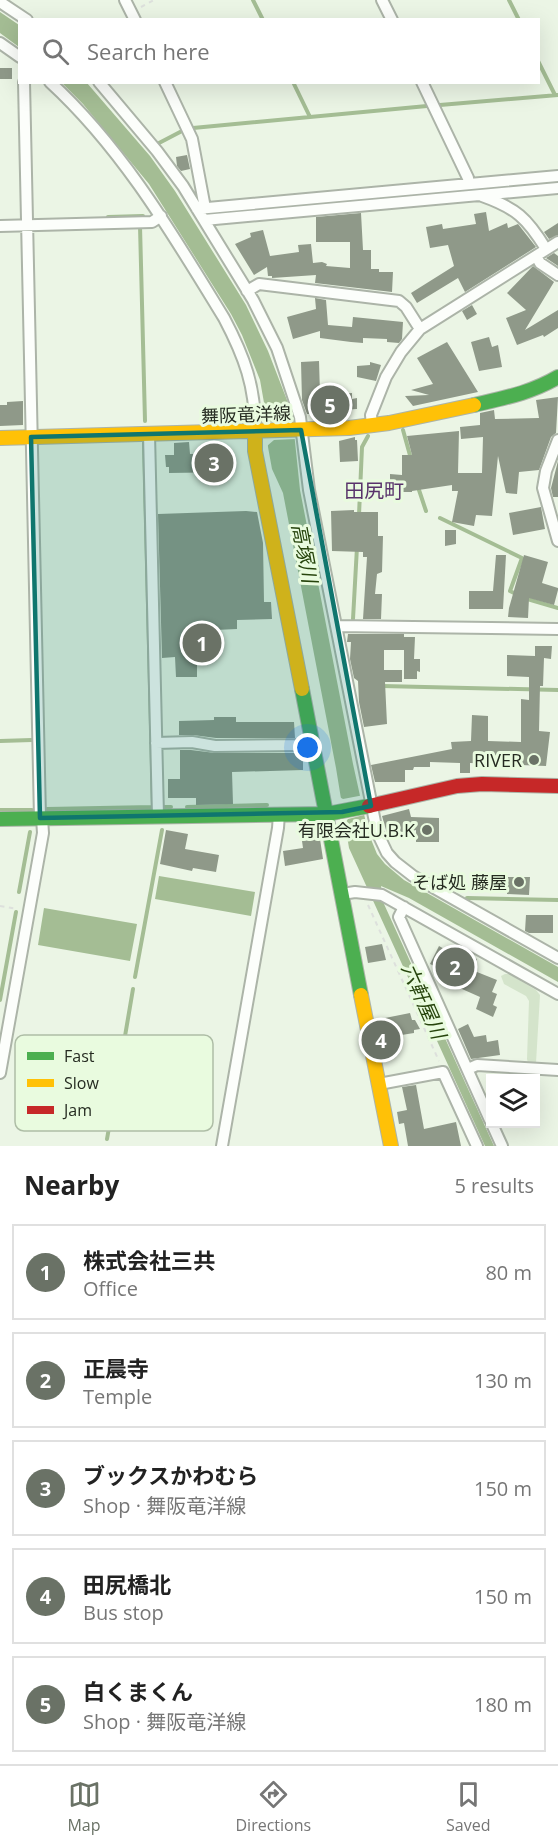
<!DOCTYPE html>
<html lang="en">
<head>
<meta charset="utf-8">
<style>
	body { margin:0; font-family:"Open Sans","Noto Sans JP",sans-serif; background:#f6f6f6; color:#222 }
	.controls { position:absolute; right:18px; bottom:18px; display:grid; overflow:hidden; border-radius:0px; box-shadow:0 6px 24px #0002 }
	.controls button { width:54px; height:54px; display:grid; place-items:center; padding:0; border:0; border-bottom:2px solid #e0e0e0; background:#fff; color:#222; font:30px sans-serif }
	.you { position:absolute; left:308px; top:748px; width:21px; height:21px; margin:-15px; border:4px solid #fff; border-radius:50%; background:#1a73e8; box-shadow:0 0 0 9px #1a73e833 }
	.badge { display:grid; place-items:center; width:39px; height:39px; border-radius:50%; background:#6a7266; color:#fff; font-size:20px; font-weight:700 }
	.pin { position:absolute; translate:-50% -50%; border:3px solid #fff; box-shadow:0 2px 6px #0006 }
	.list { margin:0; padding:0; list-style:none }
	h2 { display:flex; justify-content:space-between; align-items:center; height:78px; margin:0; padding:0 24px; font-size:26px }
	h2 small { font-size:20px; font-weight:400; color:#767676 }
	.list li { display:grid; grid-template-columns:39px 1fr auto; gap:18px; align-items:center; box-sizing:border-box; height:96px; margin:0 12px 12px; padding:0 12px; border:2px solid #e0e0e0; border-radius:0px }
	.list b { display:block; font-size:22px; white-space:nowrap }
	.list p { margin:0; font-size:20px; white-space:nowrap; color:#767676 }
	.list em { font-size:20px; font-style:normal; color:#767676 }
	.icon { flex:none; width:33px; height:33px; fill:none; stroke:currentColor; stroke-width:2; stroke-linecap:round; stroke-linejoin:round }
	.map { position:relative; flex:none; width:558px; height:1146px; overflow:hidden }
	.search { position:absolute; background:#fff; box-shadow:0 6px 24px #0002; left:18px; right:18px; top:18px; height:66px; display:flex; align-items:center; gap:15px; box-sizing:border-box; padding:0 21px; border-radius:0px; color:#767676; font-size:22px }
	.sheet { height:618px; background:#fff }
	nav { display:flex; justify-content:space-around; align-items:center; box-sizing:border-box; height:84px; border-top:2px solid #e0e0e0; background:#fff; font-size:16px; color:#767676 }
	nav a { display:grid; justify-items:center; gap:3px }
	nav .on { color:#6a7266 }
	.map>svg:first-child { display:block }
	.green { fill:#d4e4cb }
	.water { fill:#a4bd94 }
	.pier { fill:#ebf5e5 }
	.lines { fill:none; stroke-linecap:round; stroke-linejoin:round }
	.stream { stroke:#a4bd94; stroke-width:4 }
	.building { fill:#8f9989 }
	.street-casing { stroke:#acb4a8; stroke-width:14 }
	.fast-casing { stroke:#acb4a8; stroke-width:16 }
	.slow-casing { stroke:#acb4a8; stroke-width:16 }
	.jam-casing { stroke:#acb4a8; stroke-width:16 }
	.path { stroke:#dde0dc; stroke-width:2; stroke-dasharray:4.5 4.5; stroke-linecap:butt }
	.street { stroke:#fcfefb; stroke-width:10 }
	.fast { stroke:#4caf50; stroke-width:14 }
	.slow { stroke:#ffc107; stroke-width:14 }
	.jam { stroke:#c62828; stroke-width:14 }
	.marked { fill:#0f766e; fill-opacity:0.2; stroke:#0f766e; stroke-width:4.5; stroke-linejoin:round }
	.poi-dot { fill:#6a7266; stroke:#e9fbdf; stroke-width:2 }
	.labels { text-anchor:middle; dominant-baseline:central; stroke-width:6; stroke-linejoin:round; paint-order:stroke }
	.street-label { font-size:18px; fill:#252b21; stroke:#e9fbdf }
	.poi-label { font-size:18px; fill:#252b21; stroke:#e9fbdf; text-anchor:end }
	.neighbourhood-label { font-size:20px; fill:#59336b; stroke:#e9fbdf }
	.water-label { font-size:20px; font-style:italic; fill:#26440c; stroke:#e9fbdf }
	.key { fill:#e9fbdf; stroke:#aebda6; stroke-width:1.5 }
	.key-label { font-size:16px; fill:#252b21 }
</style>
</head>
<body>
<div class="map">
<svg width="558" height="1146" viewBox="0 0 558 1146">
	<rect width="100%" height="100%" fill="#ebf5e5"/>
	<path class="green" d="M505,974h4l27,16 4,5 -4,68h-8l-1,-4 2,-58 -3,-5 -22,-12 -3,-8z"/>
	<path class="water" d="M0,12l19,13v22l-19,-14z
		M62,83h25l63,73 25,35 71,114 22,46 24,62 8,77 53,274 15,68 9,22 8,10 19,16 154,87v15l-149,-84 -28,-12 3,18 110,242h-9l-136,-298 -13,-80 -53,-275 -11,-24 -4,-22 -2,-33 -6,-34 -18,-45 -11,-21 -82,-130 -66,-80z
		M159,876l96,16 -4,24 -96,-17z
		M44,908l93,16 -7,37 -92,-16z"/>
	<path class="pier" d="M293,414v4l-25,1v3l26,-1 3,18 -23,1 -7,6 -4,-31z
		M336,795l7,4 21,-4 4,19 -20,5 -6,8z"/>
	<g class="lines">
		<path class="stream" d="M253,0l10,20
			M509,0l10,20
			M538,61l17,34
			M293,82l17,35
			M440,105l118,-10
			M193,128l234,-22
			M159,143l23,-12
			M108,217l35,-1
			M140,226l5,195
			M403,430l8,29
			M144,443l9,364
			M418,487l8,24
			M359,515l3,-68 6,-11
			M440,518l82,40 -12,33 8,4
			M524,598l34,10
			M353,619l4,-72
			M382,686l176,4
			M0,741l32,-1
			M161,807h10
			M187,807l80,-2
			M47,809l106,-2
			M0,810h32
			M19,892l11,-60
			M467,898l91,2
			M135,977l27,-147
			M0,1000l16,-88
			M124,1042l9,-53
			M107,1139l15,-85"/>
	</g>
	<path class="building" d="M0,68h12v11h-12z
		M187,155l3,14 -9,2 -4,-5 -1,-9z
		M486,212l3,19 18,-8 1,5 10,-4 18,23 -71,45 -7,-14 -41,25 -6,-10 43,-27 -6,-21 -18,3 -4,-21 16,-3 1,5 33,-5 -2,-10z
		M361,213l2,37h8v19h8v3h14l-1,20 -77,-9 1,-8 -44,3v-2h-4l-1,-9 -13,8 -19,-31 16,-7 -1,-4 13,-3 7,26 29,-4 -1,-7 13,-1 2,19 9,-1 5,2 -1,2 24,2v-26h-34v-25z
		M558,223v12l-9,4 -5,-7z
		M554,253l4,3v10l-12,-8z
		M533,266l21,16 -29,48 33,-20v18l-14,9 -1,-2 -26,10 -11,-27 20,-8 -19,-17z
		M315,298l11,2 2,25 24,2 1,-10 50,5 -1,17 -3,4 -12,-1v-3l-24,-1v5l-12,-1 -31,-4v-7l-27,8 -6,-22 29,-8z
		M472,305l5,9 -10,6 -5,-9z
		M489,337l3,10 6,-2 4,22 -23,4 -8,-29z
		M447,342l31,50 -65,14 -8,-10 24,-1 -18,-5 22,-6 -16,-26z
		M319,361l1,33 32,-1v6l5,-1v11l-36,2v3h-14l-5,-14 -1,-38z
		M370,362l11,3 -5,16 -19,-4v-11l13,-1z
		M558,397l-2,36 -5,4 -12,33 -20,2 -2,22 -11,-1 -8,-37 -6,60 -16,-1 -2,11 -22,-4 6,-31h-6v-6l-40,6v1h-22v-18l12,1v-20h10l-5,-19 52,-5 -1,42h24l1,-36 -22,2 -1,-12 20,-2v-12l14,-3 1,9 44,-1 -3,-18z
		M23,401v24l-23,1v-21h7v-3z
		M355,437v3h2l1,21 -18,1 -1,-21z
		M189,442l1,12 43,-1 1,19 -65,1v-6h-3l-1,-12h9v-12z
		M558,461v36h-5l-2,-9z
		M541,507l4,22 -32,6 -4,-22z
		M354,510v2h24v24h5l-1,36 -5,2 -2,20h7l-1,25h-18l4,-62h-4v-5l-31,-1 -1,-40z
		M246,511l11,1 6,31 1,59h7l1,17 -35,1v9l-22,1 1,24h-19v23h-21l-1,-20 -13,1 -4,-144z
		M445,530h11v14l-11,2z
		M496,555h10l-3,54h-34v-18h24z
		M524,555l24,7 -6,21 16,5v2l-4,15 -25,-7 -1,20 -20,-1 1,-9z
		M348,634h56v3h11l-1,22h6v13l-3,-1v8h-13v-29h-20v20h18v12h-17l2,42 -23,3 -5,-25 -1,-21 -4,-3 -4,-19 1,-17h-4z
		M535,646h17l-1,13 -7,-1 -1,28h-3l-1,45 11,1 -4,34 -76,-3v10h-10v-10l-30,-1v5h-16l-1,3h-8v12h-30l-4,-17 81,-16 -1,-7 20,-1 1,-26 16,1v25l33,1v-43l8,1v-23l-22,-1v-21l28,1z
		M214,717h22v5h58l1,16h-79l-23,-3h-14v-14l35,-1z
		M180,750h11l24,3h80v2h8v15l-71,2 1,32 -37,1v-7h-28v-19h12z
		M409,809l2,8 28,1v24h-23v-12l-28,7 -6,-21z
		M166,830l22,4 -3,15 34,6 -3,17 -23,-4 -1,3 -32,-7z
		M320,839l3,20 -38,7 -2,-15 20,-3 -1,-7z
		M508,877h22l-1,18 -22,-1v-3l-16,-3v-10h17z
		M526,915h27v18h-24l-4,-2z
		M382,944l4,16 -18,3 -3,-16z
		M439,946l7,4 1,-3 16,8 1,-2 13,6 -5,11 25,10 -5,12 5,2 -4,11 4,2 -4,10 -17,-8 4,-12 -36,-16 2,-4 -5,-2 2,-5 -13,-6z
		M410,1013l2,7h3l5,9 -6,1v3l-25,4 -4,-19z
		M468,1024l6,13 12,-2 1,7 11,-2 2,15 -29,4 -13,-30z
		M416,1085l8,44 32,-7 5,24h-53l-4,-23 -5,1 -2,-12 10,-2 -5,-23z"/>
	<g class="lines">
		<g class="street-casing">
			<path id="street" d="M125,0l10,20
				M382,0l10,20
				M0,2l27,18
				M0,43l20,14
				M24,82l16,736
				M50,82c73,67 123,153 174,236 20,38 32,69 31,114
				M99,82l58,69 26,35 70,114 24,48 23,69 9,73 68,342 10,21 8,9 18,14 145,82
				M165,82l27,57 13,69
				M422,82l46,96 1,6
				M482,196c34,12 45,22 64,53
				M197,209l361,-33
				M204,220l354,-32
				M0,226l152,-4 9,-6
				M536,256l4,7 18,12
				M247,291l12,-7 140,17 7,6 14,22
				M372,426l-1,-11 15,-38 15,-25 19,-23 138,-87
				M149,434l9,382
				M558,440l-12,31 -3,17 15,53
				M336,626l222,3
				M156,743l36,-1 23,4 84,-1 14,-3
				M342,894l13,-2 27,3 176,99
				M404,907l-5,10 91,203
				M468,1069l9,-4 81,5
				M0,1073l43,-240 -1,-15
				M379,1084l64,-12 34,74
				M492,1124l10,22
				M222,1146l56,-318 1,-14"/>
		</g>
		<g class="fast-casing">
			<path id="fast" d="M474,405c30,-7 57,-12 84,-28
				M302,689l59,306
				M0,819l327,-5 42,-8"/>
		</g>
		<g class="slow-casing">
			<path id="slow" d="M255,432v19l47,238
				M0,438l349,-10 40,-5 85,-18
				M361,995l30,151"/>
		</g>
		<g class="jam-casing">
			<path id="jam" d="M369,806l88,-20 25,-2 76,2"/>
		</g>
		<path class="path" d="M141,7l13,-7
			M368,905l71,156
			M0,906l17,3"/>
		<use href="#street" class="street"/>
		<use href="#fast" class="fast"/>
		<use href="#slow" class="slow"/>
		<use href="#jam" class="jam"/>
	</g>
	<path class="marked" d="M301,430l70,376 -29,6 -302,6 -9,-381z"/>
	<g class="poi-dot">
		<circle cx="534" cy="760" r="6"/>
		<circle cx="427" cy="830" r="6"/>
		<circle cx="519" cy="882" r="6"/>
	</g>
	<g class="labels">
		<g class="street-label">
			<text transform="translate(246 414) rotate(-2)">舞阪竜洋線</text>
		</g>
		<g class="poi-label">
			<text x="522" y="760">RIVER</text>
			<text x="415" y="830">有限会社U.B.K</text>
			<text x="507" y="882">そば処 藤屋</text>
		</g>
		<g class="neighbourhood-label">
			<text x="374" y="490">田尻町</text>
		</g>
		<g class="water-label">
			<text transform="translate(305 553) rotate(79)">高塚川</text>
			<text transform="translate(424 1001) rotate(66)">六軒屋川</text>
		</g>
	</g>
	<rect x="15" y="1035" width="198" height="96" rx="9" class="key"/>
	<rect x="27" y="1052" width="27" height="8" fill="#4caf50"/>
	<rect x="27" y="1079" width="27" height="8" fill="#ffc107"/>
	<rect x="27" y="1106" width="27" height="8" fill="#c62828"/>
	<g class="key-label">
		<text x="64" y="1062">Fast</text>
		<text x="64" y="1089">Slow</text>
		<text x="64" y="1116">Jam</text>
	</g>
</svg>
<div class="controls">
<button><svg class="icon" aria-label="layers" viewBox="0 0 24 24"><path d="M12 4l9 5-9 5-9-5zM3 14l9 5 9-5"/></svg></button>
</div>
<div class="you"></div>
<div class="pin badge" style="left:202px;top:643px">1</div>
<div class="pin badge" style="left:455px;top:967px">2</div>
<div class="pin badge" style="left:214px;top:463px">3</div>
<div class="pin badge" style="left:381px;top:1040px">4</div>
<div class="pin badge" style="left:330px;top:405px">5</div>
<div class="search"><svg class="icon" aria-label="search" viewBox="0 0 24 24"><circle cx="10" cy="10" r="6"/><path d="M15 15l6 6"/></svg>Search here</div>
</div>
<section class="sheet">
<h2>Nearby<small>5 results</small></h2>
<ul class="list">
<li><span class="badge">1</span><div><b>株式会社三共</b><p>Office</p></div><em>80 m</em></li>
<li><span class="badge">2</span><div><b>正晨寺</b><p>Temple</p></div><em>130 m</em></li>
<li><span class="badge">3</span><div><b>ブックスかわむら</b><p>Shop · 舞阪竜洋線</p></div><em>150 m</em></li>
<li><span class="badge">4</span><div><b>田尻橋北</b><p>Bus stop</p></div><em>150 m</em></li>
<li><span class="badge">5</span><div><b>白くまくん</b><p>Shop · 舞阪竜洋線</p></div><em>180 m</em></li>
</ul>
</section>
<nav>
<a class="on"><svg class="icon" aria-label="map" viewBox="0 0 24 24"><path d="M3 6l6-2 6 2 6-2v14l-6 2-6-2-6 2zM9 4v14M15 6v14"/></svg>Map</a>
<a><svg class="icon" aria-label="directions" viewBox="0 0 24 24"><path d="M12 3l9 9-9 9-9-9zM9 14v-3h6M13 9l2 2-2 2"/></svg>Directions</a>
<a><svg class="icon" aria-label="saved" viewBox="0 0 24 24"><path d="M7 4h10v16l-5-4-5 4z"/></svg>Saved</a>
</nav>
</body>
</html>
